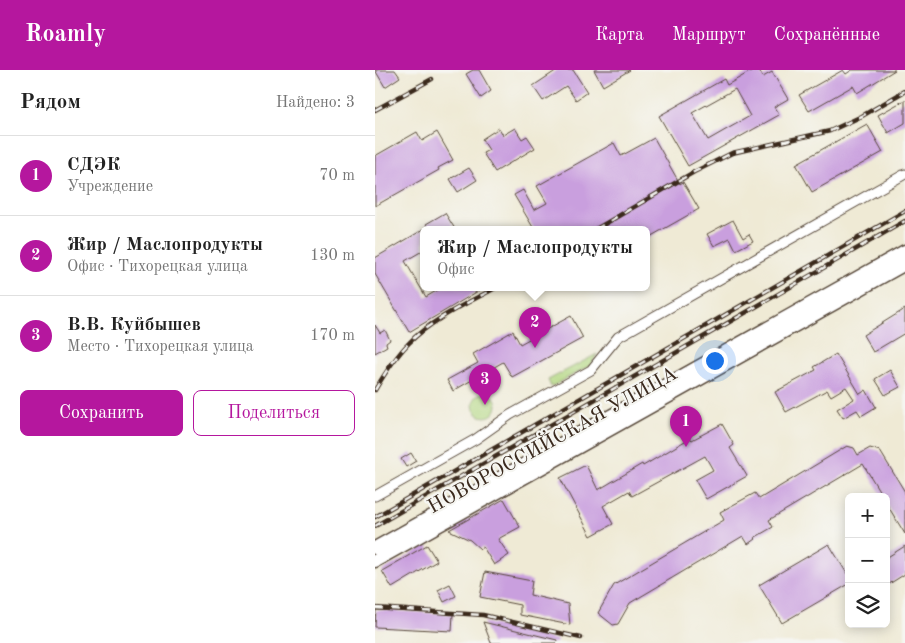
<!DOCTYPE html>
<html lang="ru">
<head>
<meta charset="utf-8">
<style>
	body { margin:0; font-family:"Old Standard TT",serif; background:#f6f6f6; color:#222 }
	.controls { position:absolute; right:15px; bottom:15px; display:grid; overflow:hidden; border-radius:8px; box-shadow:0 2px 12px #0003 }
	.controls button { width:45px; height:45px; display:grid; place-items:center; padding:0; border:0; border-bottom:1px solid #e0e0e0; background:#fff; color:#222; font:25px sans-serif }
	.you { position:absolute; left:339px; top:290px; width:18px; height:18px; margin:-12px; border:4px solid #fff; border-radius:50%; background:#1a73e8; box-shadow:0 0 0 8px #1a73e833 }
	.badge { display:grid; place-items:center; width:32px; height:32px; border-radius:50%; background:#b5179e; color:#fff; font-size:16px; font-weight:700 }
	.pin { position:absolute; translate:-50% -41px; filter:drop-shadow(0 1px 2px #0008) }
	.pin::after { content:''; position:absolute; top:26px; width:18px; height:15px; background:inherit; clip-path:polygon(0 0,100% 0,50% 100%) }
	.popup { position:absolute; left:45px; top:156px; width:230px; height:65px; box-sizing:border-box; display:grid; place-content:center; border-radius:8px; background:#fff; filter:drop-shadow(0 1px 4px #0005); font-size:16px; white-space:nowrap; color:#767676 }
	.popup b { font-size:19px; color:#222 }
	.popup::after { content:''; position:absolute; left:50%; top:100%; margin-left:-10px; border:10px solid transparent; border-top-color:#fff }
	.list { margin:0; padding:0; list-style:none }
	h2 { display:flex; justify-content:space-between; align-items:center; height:65px; margin:0; padding:0 20px; font-size:21px }
	h2 small { font-size:16px; font-weight:400; color:#767676 }
	.list li { display:grid; grid-template-columns:32px 1fr auto; gap:15px; align-items:center; box-sizing:border-box; height:80px; padding:0 20px; border-top:1px solid #e0e0e0 }
	.list b { display:block; font-size:19px; white-space:nowrap }
	.list p { margin:0; font-size:16px; white-space:nowrap; color:#767676 }
	.list em { font-size:16px; font-style:normal; color:#767676 }
	.actions { display:flex; gap:10px; padding:15px 20px }
	.actions a { flex:1; padding:11px 0; border:1px solid #b5179e; border-radius:8px; text-align:center; font-size:18px; color:#b5179e }
	.actions .main { background:#b5179e; color:#fff }
	.icon { flex:none; width:28px; height:28px; fill:none; stroke:currentColor; stroke-width:2; stroke-linecap:round; stroke-linejoin:round }
	.map { position:relative; flex:none; width:530px; height:573px; overflow:hidden }
	header { display:flex; align-items:center; gap:30px; box-sizing:border-box; height:70px; padding:0 25px; background:#b5179e; color:#fff }
	header strong { font-size:24px }
	nav { display:flex; gap:28px; margin-inline-start:auto; font-size:18px }
	main { display:flex }
	aside { flex:1; background:#fff }
	.map>svg:first-child { display:block }
	.green { fill:#b2d780; stroke:#76804f }
	.building { fill:#c99fde; fill-rule:evenodd }
	.lines { fill:none; stroke-linecap:round; stroke-linejoin:round }
	.minor-casing { stroke:#564739; stroke-width:11 }
	.secondary-casing { stroke:#564739; stroke-width:15 }
	.minor { stroke:#fff; stroke-width:9 }
	.secondary { stroke:#fff; stroke-width:12 }
	.rail-casing { stroke:#3b2a1e; stroke-width:4.5 }
	.rail { stroke:#f6f6f2; stroke-width:2.5; stroke-dasharray:8; stroke-linecap:butt }
	.labels { text-anchor:middle; dominant-baseline:central; stroke-width:4.5; stroke-linejoin:round; paint-order:stroke }
	.street-label { font-size:20px; fill:#3b2a1e; stroke:#f6f6f2 }
</style>
</head>
<body>
<header>
<strong>Roamly</strong>
<nav><a>Карта</a><a>Маршрут</a><a>Сохранённые</a></nav>
</header>
<main>
<aside>
<h2>Рядом<small>Найдено: 3</small></h2>
<ul class="list">
<li><span class="badge">1</span><div><b>СДЭК</b><p>Учреждение</p></div><em>70 m</em></li>
<li><span class="badge">2</span><div><b>Жир / Маслопродукты</b><p>Офис · Тихорецкая улица</p></div><em>130 m</em></li>
<li><span class="badge">3</span><div><b>В.В. Куйбышев</b><p>Место · Тихорецкая улица</p></div><em>170 m</em></li>
</ul>
<div class="actions"><a class="main">Сохранить</a><a>Поделиться</a></div>
</aside>
<div class="map">
<svg width="530" height="573" viewBox="0 0 530 573">
	<rect width="100%" height="100%" fill="#f6f6f2"/>
	<filter id="ink" filterUnits="userSpaceOnUse"><feTurbulence type="fractalNoise" baseFrequency=".02" numOctaves="2"/><feDisplacementMap in="SourceGraphic" scale="10" xChannelSelector="R" yChannelSelector="G"/><feConvolveMatrix kernelMatrix="1 2 1 2 8 2 1 2 1" color-interpolation-filters="sRGB"/></filter>
	<filter id="wash" filterUnits="userSpaceOnUse"><feTurbulence type="fractalNoise" baseFrequency=".0096" numOctaves="4" result="noise"/><feDisplacementMap in="SourceGraphic" scale="20" xChannelSelector="R" yChannelSelector="G"/><feGaussianBlur stdDeviation="1.12" result="paint"/><feColorMatrix in="noise" values="0 0 0 0 0 0 0 0 0 0 0 0 0 0 0 0 0 1.4 0 .05"/><feComposite in="paint" operator="in"/></filter>
	<g filter="url(#wash)">
		<rect width="100%" height="100%" fill="#efead5"/>
		<path class="green" d="M222,284l-6,11 -40,22 -3,-7z
			M98 335a12 12 0 1 1 24 0a12 12 0 1 1-24 0Z"/>
		<g id="blocks">
			<path class="building" d="M0,0h20l5,7 -15,10z
				M98,0h6l12,21 -10,7 -15,-24z
				M182,0h16l14,22 -11,8 -10,-14 -23,15 -10,-15z
				M219,0h36l-27,16z
				M378,0h6l4,7 9,-5 16,27 -14,8 5,8 -91,51 -29,-50 65,-37 3,6zM360,19l15,27 -42,24 -16,-27z
				M468,0l3,4 6,-4h43l-38,23 -4,-7 -44,25 -10,-16z
				M530,30v23l-17,10 -10,-18z
				M492,54l16,28 -71,40 -16,-28z
				M124,58l4,7 12,-7 7,11 5,-3 8,12 -40,24 -12,-19 6,-3 -7,-11z
				M42,62l5,9 15,-9 16,28 -15,8 1,2 -64,36v-50z
				M279,68l26,46 3,-2 16,27 -53,30v-10h-112l-20,-34 9,-5 11,20 13,-7 -10,-17 77,-43 7,13z
				M94,98l8,12 -19,12 -8,-13z
				M70,143l10,16h-26l-3,-5z
				M358,150l10,18 6,-4 4,7 -17,9 -6,-12 -16,8 -7,-12z
				M49,159v21l-19,11 21,36 17,-10h42l-76,45 -34,-58v-16z
				M530,239v24l-32,19 -10,-17z
				M196,246l12,22 -71,39 -9,-15 -50,29 -6,-11 31,-17 -5,-9 40,-23 7,13z
				M0,255l5,8 5,-3 5,10 -4,3 1,3 -12,7z
				M461,284l24,40 6,-4 10,17 -15,9 -4,-6 -14,8 -6,-9 17,-10 -8,-12 -15,9 -4,-6 -41,22 -11,-20 41,-22 -2,-3z
				M515,300l10,17 -15,8 -10,-16z
				M347,354l12,21 -4,3 17,28 -41,23 -11,-19 18,-10 -8,-14 -73,40 -3,-5 -26,15 10,18 -22,12 -31,-58 26,-13 12,25 44,-26 1,2 47,-28 2,2z
				M472,376l7,2 4,7 12,-7 10,3 25,41v42l-19,-31v-6h-3l-20,-33 -94,56 4,7 -19,11 1,1 -7,5 -5,-8 -113,67 -12,21 -5,1 -15,-12 16,-28 110,-65 -4,-8 35,-19 4,6z
				M36,383l5,8 -10,6 -5,-8z
				M129,429l16,28 -22,12 11,16 -15,10 -11,-18 -3,2 -10,-9 -21,-10z
				M454,474l20,33v7l-67,39 -23,-38z
				M52,475l10,16 -45,27 -10,-17z
				M530,476v28l-19,12v-28z
				M110,502l47,9 -2,14 38,9 2,21 -50,-10v-10l-40,-8z
				M75,514l6,12 -12,6 -6,-12z
				M1,540l77,4 -1,17 -77,-4z
				M108,552l74,18 -1,3h-65z"/>
		</g>
	</g>
	<g filter="url(#ink)">
		<use href="#blocks" fill-opacity="0" stroke="#564739" stroke-width="1"/>
		<g class="lines">
			<g class="minor-casing">
				<path id="minor" d="M0,426l101,-57 34,-24 81,-45 27,-33 287,-163"/>
			</g>
			<g class="secondary-casing">
				<path id="secondary" d="M0,478l530,-297
					M0,491l530,-297"/>
			</g>
			<use href="#minor" class="minor"/>
			<use href="#secondary" class="secondary"/>
			<g class="rail-casing">
				<path id="rail" d="M0,40l57,-31
					M221,159l98,-57 38,-19 98,-22 32,-15 43,-25
					M0,320c10,-17 20,-33 34,-47 23,-24 59,-40 88,-56
					M0,447l530,-306
					M0,456l530,-305
					M0,538l108,7 98,23"/>
			</g>
			<use href="#rail" class="rail"/>
		</g>
	</g>
	<g class="labels">
		<g class="street-label">
			<text transform="translate(178 371) rotate(-29)">НОВОРОССИЙСКАЯ УЛИЦА</text>
		</g>
	</g>
</svg>
<div class="controls">
<button>+</button>
<button>−</button>
<button><svg class="icon" aria-label="layers" viewBox="0 0 24 24"><path d="M12 4l9 5-9 5-9-5zM3 14l9 5 9-5"/></svg></button>
</div>
<div class="you"></div>
<div class="pin badge" style="left:311px;top:377px">1</div>
<div class="pin badge" style="left:160px;top:278px">2</div>
<div class="popup"><b>Жир / Маслопродукты</b>Офис</div>
<div class="pin badge" style="left:110px;top:335px">3</div>
</div>
</main>
</body>
</html>
